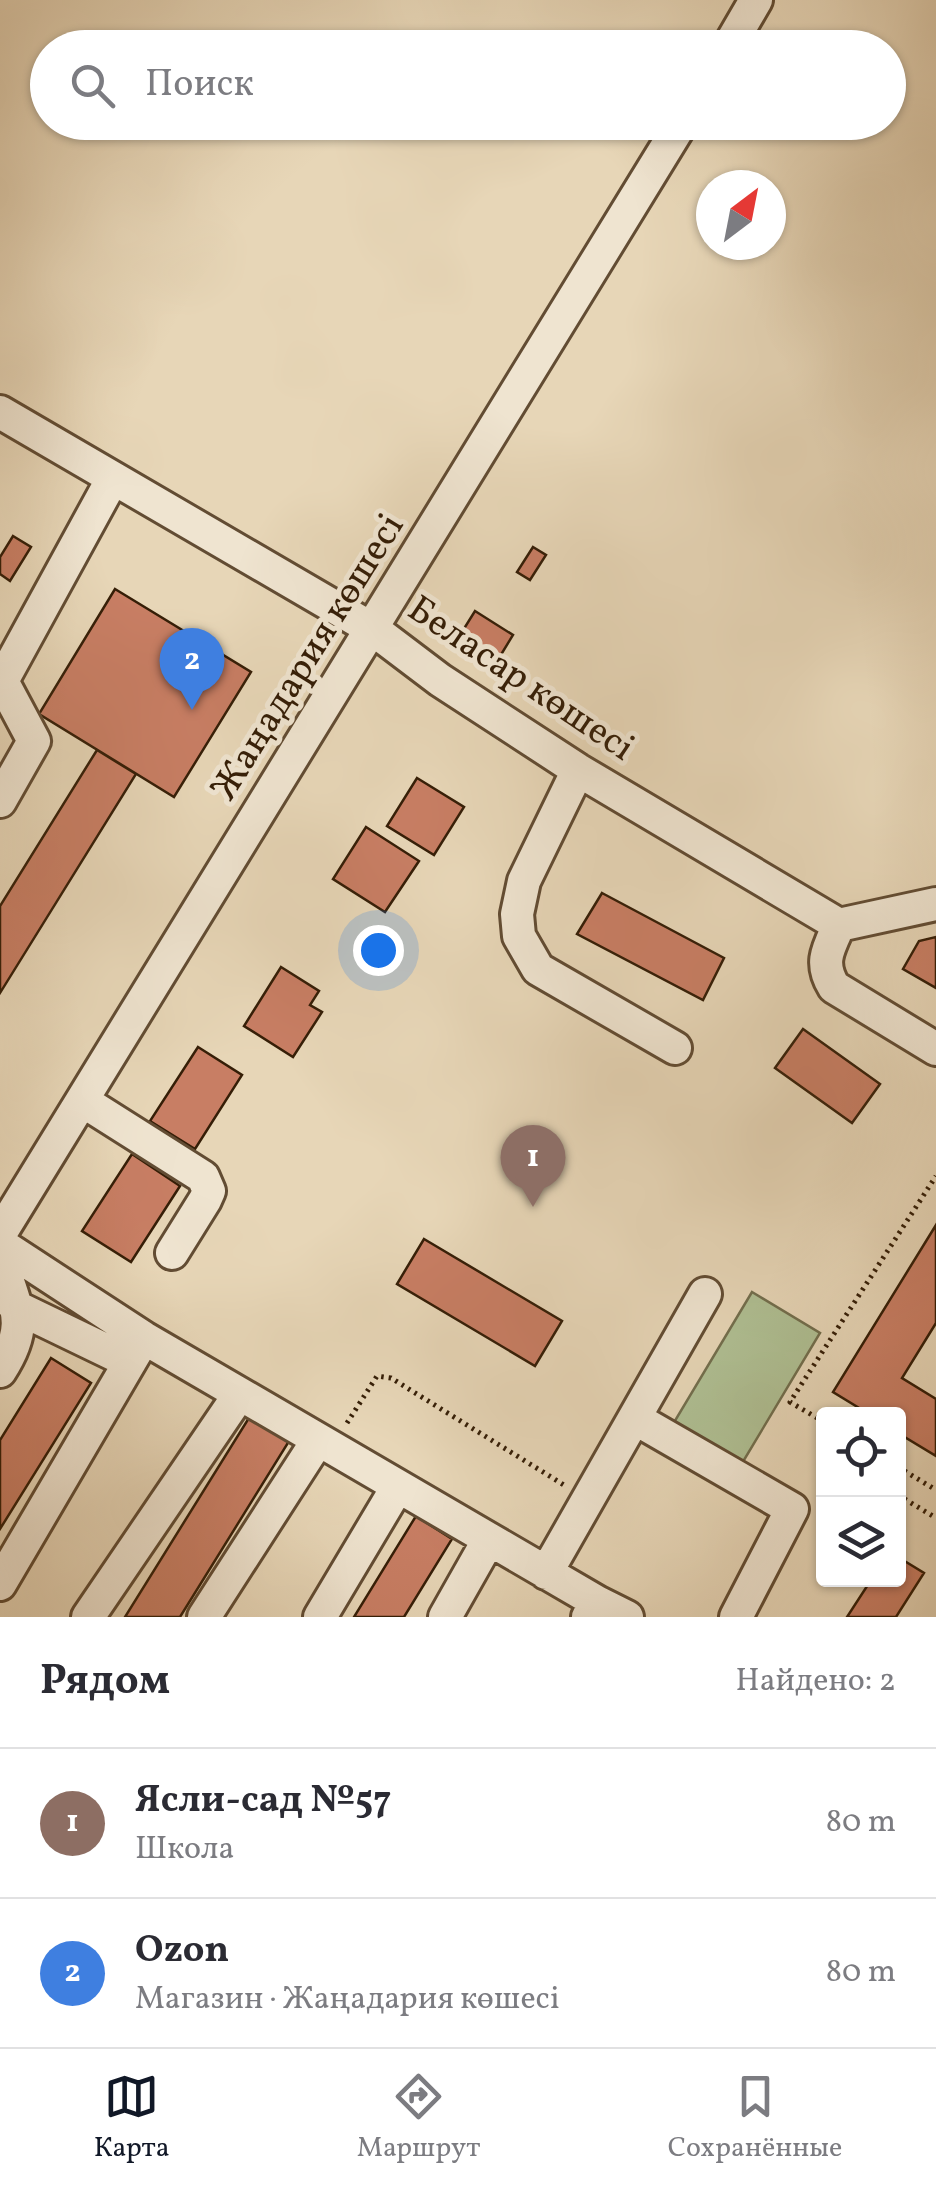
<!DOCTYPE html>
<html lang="ru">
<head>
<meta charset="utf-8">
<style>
	body { margin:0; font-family:Vollkorn,serif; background:#f2f2f3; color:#2b2b33 }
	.controls { position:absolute; right:30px; bottom:30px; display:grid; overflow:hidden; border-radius:10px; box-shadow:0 2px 8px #0004 }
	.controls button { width:90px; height:90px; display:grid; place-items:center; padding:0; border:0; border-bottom:2px solid #e1e1e2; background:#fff; color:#2b2b33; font:50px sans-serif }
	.compass { position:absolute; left:696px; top:170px; width:90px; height:90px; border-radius:50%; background:#fff; box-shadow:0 2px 8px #0004; rotate:32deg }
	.you { position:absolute; left:378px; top:950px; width:35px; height:35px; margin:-25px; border:8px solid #fff; border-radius:50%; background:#1a73e8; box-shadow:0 0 0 15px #1a73e833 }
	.badge { display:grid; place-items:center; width:65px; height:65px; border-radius:50%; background:#111827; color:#fff; font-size:32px; font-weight:700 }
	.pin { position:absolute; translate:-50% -82px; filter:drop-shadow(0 2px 5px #0008) }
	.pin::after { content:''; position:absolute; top:52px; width:35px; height:30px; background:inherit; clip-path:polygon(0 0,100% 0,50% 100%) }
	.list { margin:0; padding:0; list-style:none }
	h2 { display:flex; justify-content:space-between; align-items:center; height:130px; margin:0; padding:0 40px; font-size:42px }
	h2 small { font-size:32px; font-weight:400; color:#7c7c81 }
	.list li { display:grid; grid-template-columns:65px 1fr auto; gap:30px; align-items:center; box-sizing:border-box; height:150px; padding:0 40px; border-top:2px solid #e1e1e2 }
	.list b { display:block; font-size:38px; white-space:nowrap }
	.list p { margin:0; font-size:32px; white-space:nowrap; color:#7c7c81 }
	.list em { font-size:32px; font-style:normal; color:#7c7c81 }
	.icon { flex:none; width:55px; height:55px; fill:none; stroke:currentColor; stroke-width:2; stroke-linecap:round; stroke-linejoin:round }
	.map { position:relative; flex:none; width:936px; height:1617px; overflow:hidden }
	.search { position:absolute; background:#fff; box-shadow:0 2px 8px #0004; left:30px; right:30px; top:30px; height:110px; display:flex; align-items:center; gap:25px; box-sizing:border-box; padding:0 35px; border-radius:55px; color:#7c7c81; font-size:38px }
	.sheet { height:430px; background:#fff }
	nav { display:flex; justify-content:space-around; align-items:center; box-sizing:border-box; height:140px; border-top:2px solid #e1e1e2; background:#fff; font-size:28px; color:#7c7c81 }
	nav a { display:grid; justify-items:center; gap:5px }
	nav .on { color:#111827 }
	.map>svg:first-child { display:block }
	.green { fill:#afbf93; stroke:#726e4d; stroke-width:2.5 }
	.building { fill:#c87e64; stroke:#351e07; stroke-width:2.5 }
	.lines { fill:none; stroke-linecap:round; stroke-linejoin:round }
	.minor-casing { stroke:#624c33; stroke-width:38 }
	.path { stroke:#351e07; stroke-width:5; stroke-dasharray:2.5 5; stroke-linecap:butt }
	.minor { stroke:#efe4d0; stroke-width:32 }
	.labels { text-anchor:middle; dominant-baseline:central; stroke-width:10; stroke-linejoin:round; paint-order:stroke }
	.street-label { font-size:38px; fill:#351e07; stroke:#efe4d0 }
</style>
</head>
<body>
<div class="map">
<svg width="936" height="1617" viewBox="0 0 936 1617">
	<rect width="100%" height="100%" fill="#e7d6b7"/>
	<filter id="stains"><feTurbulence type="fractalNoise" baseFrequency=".002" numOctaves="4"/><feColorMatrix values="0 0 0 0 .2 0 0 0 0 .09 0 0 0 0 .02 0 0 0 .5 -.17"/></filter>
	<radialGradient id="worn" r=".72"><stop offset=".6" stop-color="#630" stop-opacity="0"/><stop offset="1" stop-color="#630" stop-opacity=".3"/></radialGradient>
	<path class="green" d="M752,1292l68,41 -79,132 -68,-41z"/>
	<path class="building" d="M13,536l18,11 -21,34 -10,-7v-17z
		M533,547l13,8 -16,25 -13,-8z
		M115,589l136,83 -77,125 -135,-83z
		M475,611l38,24 -14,23 -39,-23z
		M97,750l39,24 -136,219v-87z
		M417,778l47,29 -30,48 -47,-29z
		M366,827l53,34 -34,51 -52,-33z
		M602,893l122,65 -21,42 -126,-66z
		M936,937v51l-33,-19 16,-28z
		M281,967l38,24 -9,14 12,7 -29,45 -49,-31z
		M803,1029l77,55 -28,39 -77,-55z
		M198,1047l44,28 -47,74 -45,-28z
		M132,1154l48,32 -49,76 -49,-31z
		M936,1225v98l-34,55 34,21v57l-38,-23v-19h-29l-36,-22z
		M424,1239l138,82 -27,45 -138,-82z
		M51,1358l40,25 -91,146v-89z
		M252,1413l39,25 -111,179h-55z
		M416,1516l36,23 -48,78h-50z
		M898,1557l26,16 -28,44h-49l24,-37h27z"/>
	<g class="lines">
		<g class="minor-casing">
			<path id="minor" d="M728,48l28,-48
				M0,412l374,218 66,50 138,90 261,155
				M578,770l-54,111 -7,33 2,22 19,33 137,79
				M0,801l34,-60 -32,-60 111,-203
				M936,904l-97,21c-11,24 -20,38 -5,62l102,62
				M83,1101l120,76 6,14 -4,9 -33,53
				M0,1234l682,-1112
				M0,1244l144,94 453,264 -9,15
				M0,1257c15,51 31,66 0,114
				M14,1306l116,56
				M636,1419l156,90 -56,108
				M546,1573l159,-279
				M0,1584l144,-246
				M597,1602l30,15
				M88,1617l151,-222
				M204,1617l114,-177
				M320,1617l78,-131
				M445,1617l43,-76"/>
		</g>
		<path class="path" d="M824,1422l-34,-20 146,-226
			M347,1423l30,-47 14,2 173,107
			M898,1467l38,23
			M898,1495l38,23"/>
		<use href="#minor" class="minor"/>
	</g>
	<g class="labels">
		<g class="street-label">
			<text transform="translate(309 658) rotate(-58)">Жаңадария көшесі</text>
			<text transform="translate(520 680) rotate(34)">Беласар көшесі</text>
		</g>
	</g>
	<rect width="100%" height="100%" filter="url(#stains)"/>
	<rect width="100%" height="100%" fill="url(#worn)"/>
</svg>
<div class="controls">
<button><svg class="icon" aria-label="locate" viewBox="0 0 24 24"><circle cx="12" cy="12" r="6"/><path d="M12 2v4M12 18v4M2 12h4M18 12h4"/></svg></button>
<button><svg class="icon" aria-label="layers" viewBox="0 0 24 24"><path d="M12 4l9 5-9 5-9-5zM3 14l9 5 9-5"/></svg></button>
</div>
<svg class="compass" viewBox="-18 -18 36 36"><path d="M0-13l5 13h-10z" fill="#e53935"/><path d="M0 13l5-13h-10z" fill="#7c7c81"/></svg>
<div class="you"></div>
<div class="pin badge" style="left:533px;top:1207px;background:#8d6e63">1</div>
<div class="pin badge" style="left:192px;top:710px;background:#3f7fe0">2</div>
<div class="search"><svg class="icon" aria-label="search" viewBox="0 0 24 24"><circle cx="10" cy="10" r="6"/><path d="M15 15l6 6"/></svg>Поиск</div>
</div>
<section class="sheet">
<h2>Рядом<small>Найдено: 2</small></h2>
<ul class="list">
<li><span class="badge" style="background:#8d6e63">1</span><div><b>Ясли-сад №57</b><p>Школа</p></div><em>80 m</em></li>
<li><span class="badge" style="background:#3f7fe0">2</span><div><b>Ozon</b><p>Магазин · Жаңадария көшесі</p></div><em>80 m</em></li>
</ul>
</section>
<nav>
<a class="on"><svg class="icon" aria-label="map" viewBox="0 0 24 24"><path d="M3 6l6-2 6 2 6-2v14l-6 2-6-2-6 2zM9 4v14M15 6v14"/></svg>Карта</a>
<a><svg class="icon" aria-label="directions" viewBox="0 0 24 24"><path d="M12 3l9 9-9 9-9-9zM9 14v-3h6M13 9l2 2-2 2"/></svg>Маршрут</a>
<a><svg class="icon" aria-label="saved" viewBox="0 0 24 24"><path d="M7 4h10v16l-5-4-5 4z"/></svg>Сохранённые</a>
</nav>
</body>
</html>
